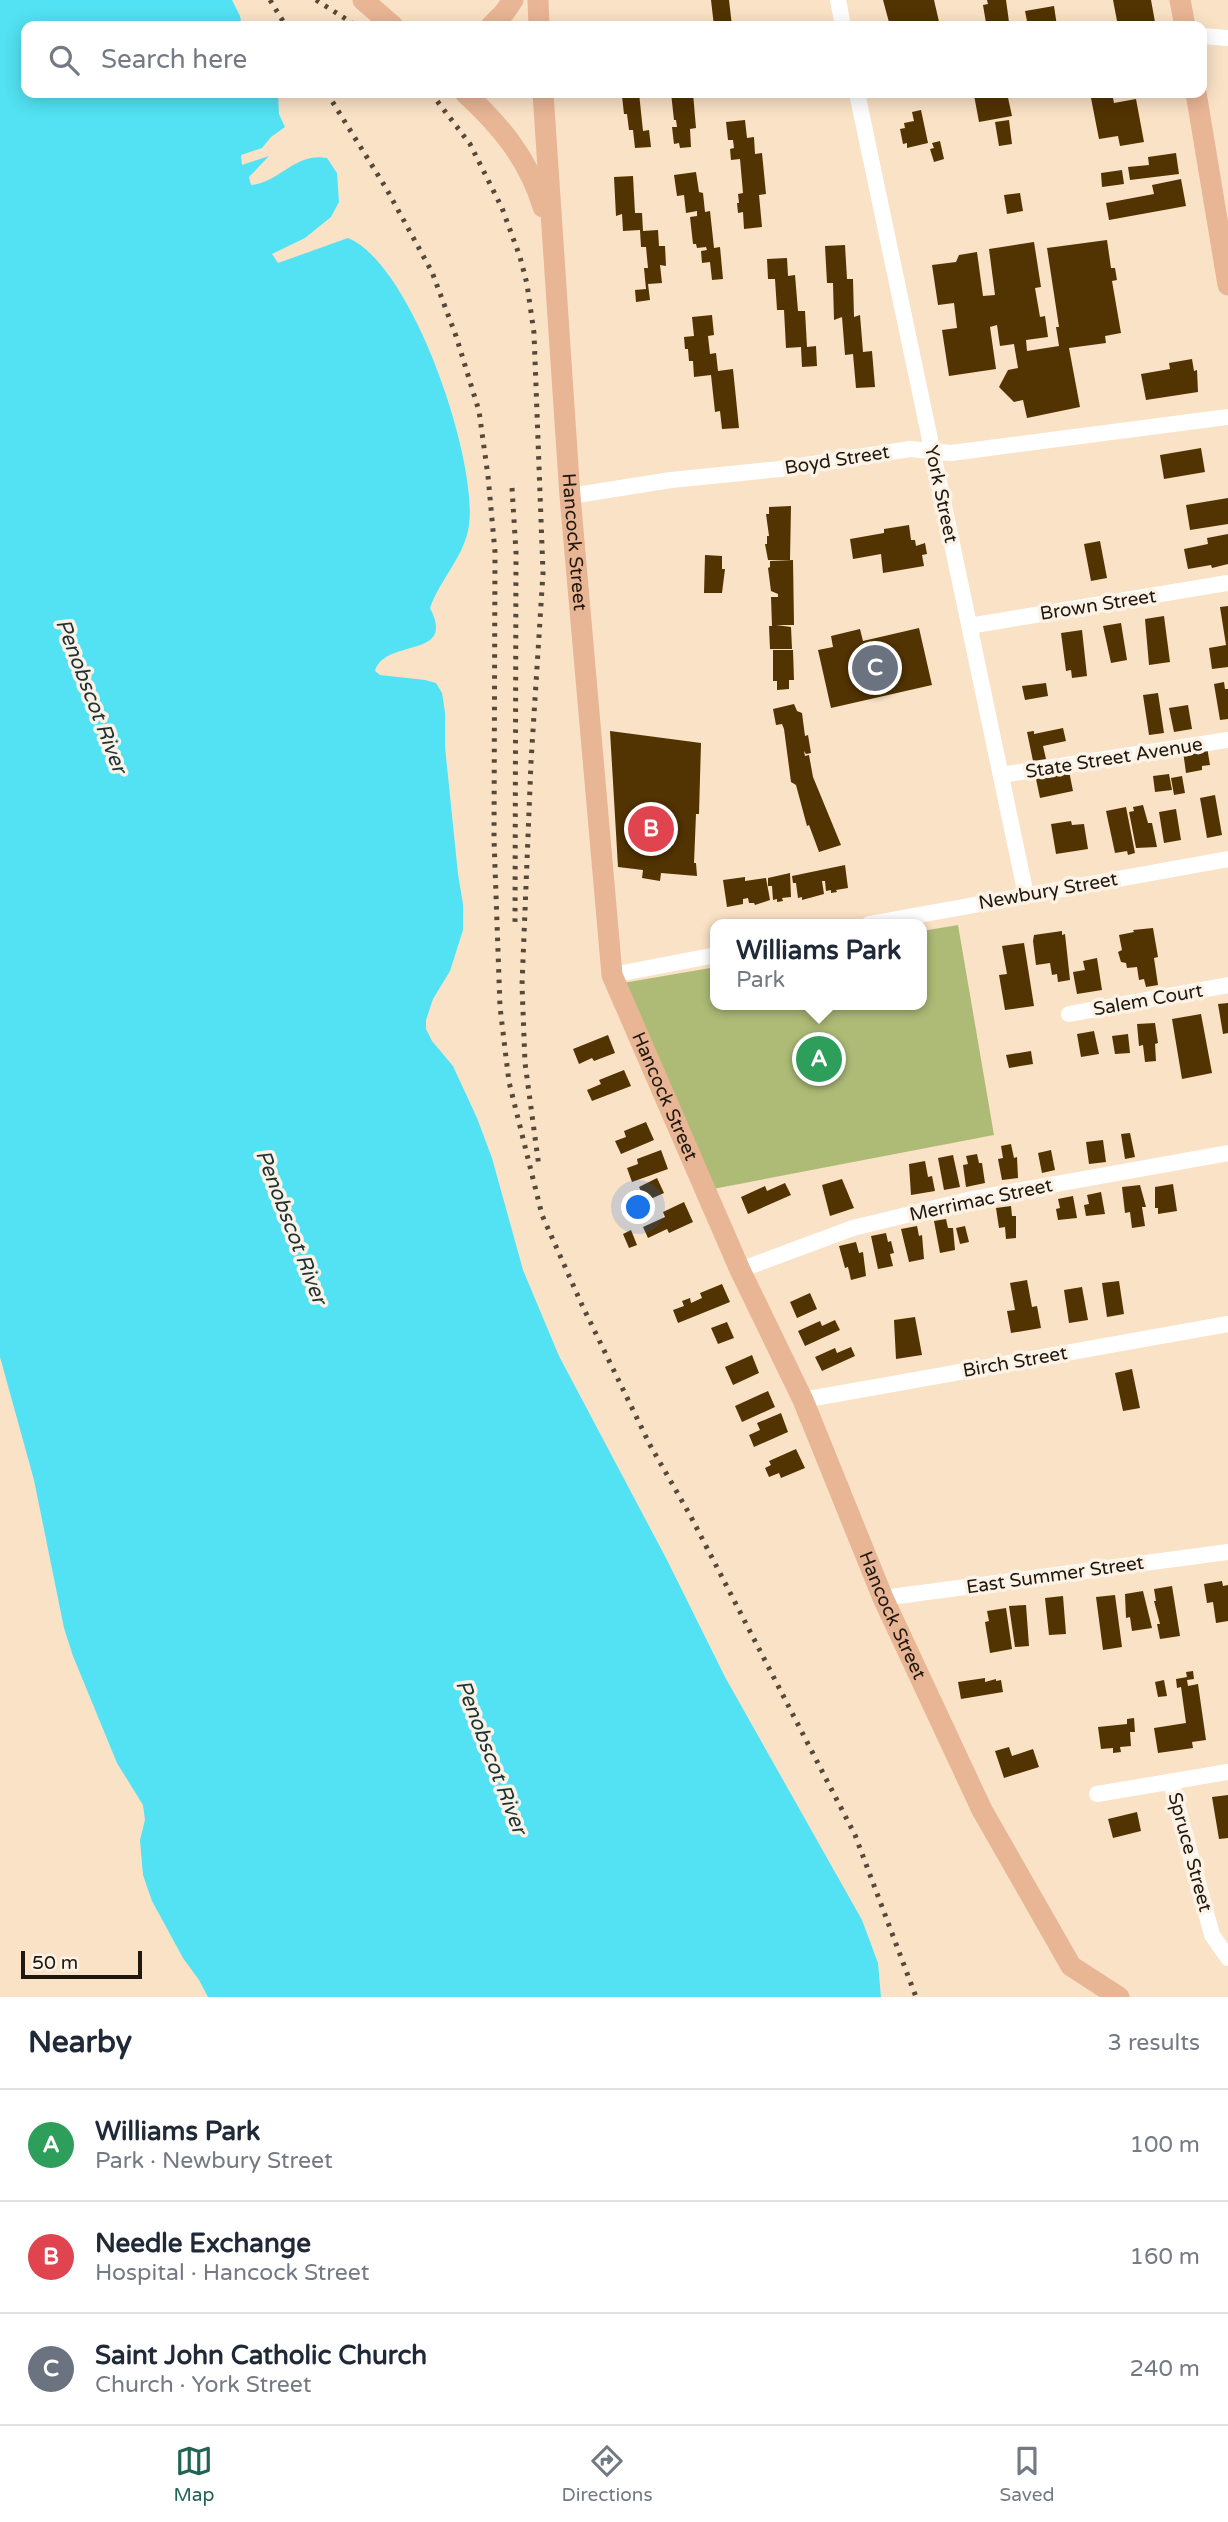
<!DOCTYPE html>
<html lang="en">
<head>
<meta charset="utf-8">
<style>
	body { margin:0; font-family:"Varela Round",sans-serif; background:#f6f6f7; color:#1f2937 }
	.scale { position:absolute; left:21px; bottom:18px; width:121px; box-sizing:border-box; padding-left:7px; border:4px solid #20180e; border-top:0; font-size:19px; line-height:24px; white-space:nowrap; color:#20180e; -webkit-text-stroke:5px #fcf2e6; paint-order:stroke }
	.you { position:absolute; left:639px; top:1208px; width:24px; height:24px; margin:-18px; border:5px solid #fff; border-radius:50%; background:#1a73e8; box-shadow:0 0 0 10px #1a73e833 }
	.badge { display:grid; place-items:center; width:46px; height:46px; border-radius:50%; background:#216454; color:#fff; font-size:23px; font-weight:700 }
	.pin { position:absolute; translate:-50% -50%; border:4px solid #fff; box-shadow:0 2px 7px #0006 }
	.popup { position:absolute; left:710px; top:919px; width:217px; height:91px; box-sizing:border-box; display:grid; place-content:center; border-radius:14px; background:#fff; filter:drop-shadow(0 2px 5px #0005); font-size:23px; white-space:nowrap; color:#747a83 }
	.popup b { font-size:26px; color:#1f2937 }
	.popup::after { content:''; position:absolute; left:50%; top:100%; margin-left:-14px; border:14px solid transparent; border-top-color:#fff }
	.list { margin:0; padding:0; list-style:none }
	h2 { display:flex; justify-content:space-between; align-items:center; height:91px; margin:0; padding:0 28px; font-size:30px }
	h2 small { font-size:23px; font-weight:400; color:#747a83 }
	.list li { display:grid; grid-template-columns:46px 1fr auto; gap:21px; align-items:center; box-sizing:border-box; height:112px; padding:0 28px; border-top:2px solid #e0e1e3 }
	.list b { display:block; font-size:26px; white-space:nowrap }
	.list p { margin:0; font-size:23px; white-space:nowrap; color:#747a83 }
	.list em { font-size:23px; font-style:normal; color:#747a83 }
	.icon { flex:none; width:38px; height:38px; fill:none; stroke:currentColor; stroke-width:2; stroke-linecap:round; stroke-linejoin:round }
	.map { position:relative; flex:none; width:1228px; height:1997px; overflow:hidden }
	.search { position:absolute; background:#fff; box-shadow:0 4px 18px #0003; left:21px; right:21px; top:21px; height:77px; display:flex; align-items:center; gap:18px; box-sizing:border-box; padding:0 24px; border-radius:14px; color:#747a83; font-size:26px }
	.sheet { height:427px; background:#fff }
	nav { display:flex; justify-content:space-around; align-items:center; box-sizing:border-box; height:98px; border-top:2px solid #e0e1e3; background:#fff; font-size:19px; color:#747a83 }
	nav a { display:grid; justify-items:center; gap:4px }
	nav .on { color:#216454 }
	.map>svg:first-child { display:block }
	.green { fill:#aebb76 }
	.water { fill:#52e2f3 }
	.building { fill:#523302 }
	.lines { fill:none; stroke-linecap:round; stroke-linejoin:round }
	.minor { stroke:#fff; stroke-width:16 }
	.major { stroke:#e8b595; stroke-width:21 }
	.rail { stroke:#55493b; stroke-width:5; stroke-dasharray:3.5 7; stroke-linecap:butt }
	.labels { text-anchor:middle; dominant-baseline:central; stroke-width:7; stroke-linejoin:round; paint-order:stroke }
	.street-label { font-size:19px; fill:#20180e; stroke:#fcf2e6 }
	.water-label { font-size:21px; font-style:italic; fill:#1c3437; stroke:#fcf2e6 }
</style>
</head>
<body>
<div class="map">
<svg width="1228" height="1997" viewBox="0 0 1228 1997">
	<rect width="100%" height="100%" fill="#fae2c6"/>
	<path class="green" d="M958,925l36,210 -281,54 -90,-206 93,-16v38h206v-74z"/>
	<path class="water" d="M0,0h232l8,16 2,10h-216v67h252l1,21 6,13 -14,10 -9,11 -21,7 1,10 27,-9 -20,21 2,8c28,-2 44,-33 76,-27l10,15 2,29 -8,15 -26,21 -33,16 6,9 70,-25c64,26 130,221 121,287 -4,31 -29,54 -39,83 27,52 -45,29 -55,63l5,4 45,5 11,3 6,10 3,19v35l13,127 5,30v26l-13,41 -17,28 -7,21v9l6,12 21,25 24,52 15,40 31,112 36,86 108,204 58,117 137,243 16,43 3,34h-673l-9,-17 -16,-22 -31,-57 -9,-26 -3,-35 5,-20 -2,-15 -26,-42 -44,-107 -9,-28 -30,-148 -34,-123z"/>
	<path class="building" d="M711,0h18l3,26h-18z
		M883,0h51l6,26h-50z
		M987,0h19l3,22 5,1v3h-23l-1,-4 -4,1 -3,-18 5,-1z
		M1113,0h38l4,22 -37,4z
		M1054,6l3,20h-29l-3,-15z
		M634,93h5l4,38 6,-1 2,17 -16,1 -2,-18h-4l-2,-16h-3l-2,-18 12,-1z
		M671,93h22l3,35 -6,1 1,18 -11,1 -1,-5 -5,1 -2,-17h5l-1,-7h-2z
		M986,93h21l5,23 -33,6 -5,-27z
		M1090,93h22l2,10 22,-4 8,43 -24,4 -2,-10 -19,3z
		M921,110l7,33 -21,5v-5l-4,1 -3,-15 5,-1 -1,-5 10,-2 -2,-9z
		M745,120l2,18 7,-1 1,17 7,-1 4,41 -7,1 3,32 -18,2 -1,-17 -5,1 -1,-10h2l-1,-9 5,-1 -3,-34 -9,1 -1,-11 4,-1 -1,-8h-5l-2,-18z
		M1009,120l3,24 -13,2 -4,-24z
		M940,141l4,18 -10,3 -4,-13 4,-1 -2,-5z
		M1176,153l3,21 -49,6 -2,-13 21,-2 -1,-8z
		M1122,170l2,14 -22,3 -1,-14z
		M696,172l3,20 4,1 2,19 5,-1 4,37 6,-1 3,32 -11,1 -2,-18 -8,1 -1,-12 6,-1 -1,-3 -9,1 -1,-4h-3l-3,-27 7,-1v-5l-11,2 -2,-18 -7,1 -3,-21z
		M633,176l2,37h7l1,18 15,-1 1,16h6l1,20 -6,-1 2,18 -14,1 2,16 -14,2 -1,-12 11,-1 -2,-21h4l-2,-21h-5l-1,-17 -17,1 -1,-17 -6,2 -2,-39z
		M1181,179l5,27 -77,14 -3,-17 48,-9 -2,-9z
		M1020,193l3,18 -16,3 -3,-19z
		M1107,240l4,28h4l2,12 -5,1 9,52 -16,3 1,7 -37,5 11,59 -53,11 -4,-18 -9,2 -15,-15 9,-17 10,-2 -4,-24 -14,2 -3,-21 -7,2 6,42 -47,7 -7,-46 15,-2 -3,-25 -16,2 -6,-40 24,-3 3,-7 18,-3 6,44 12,-1 -6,-46 45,-7 7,45 -6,1 5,29 5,-1 3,21 -22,3 1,11 32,-5 -3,-19h3l-12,-79z
		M845,245l2,34h6l1,38 6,-2 3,37 9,-1 3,36 -19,1 -3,-34 -8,1 -3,-38 -8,3 -1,-37h-6l-2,-37z
		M787,258l1,18 7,-1 3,36h7l2,36 9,-1 1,20 -15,1 -1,-20 -15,1 -2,-38h-7l-2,-31h-7l-1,-20z
		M712,315l2,20 -6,1 2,18 6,-1 2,18 15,-2 6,59 -17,1 -2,-18 -5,1 -4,-37 -17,2 -1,-16h-4l-1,-12h-3l-1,-12 10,-1 -2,-19z
		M1192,359l2,12 3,-1 1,22 -52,8 -5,-26 29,-5 -1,-6z
		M1201,448l4,24 -41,7 -4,-24z
		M1228,498v26l-38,6 -4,-25z
		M791,506l-1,54h-22l-3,-16h2v-8h2l-3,-22h3v-7z
		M909,525l2,15h4l1,6 9,-3 2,11 -5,1 2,11 -41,7 -2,-19 -28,5 -3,-20 34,-6v-4z
		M1228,534v30l-16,4 -1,-3 -23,4 -4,-20 24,-5 -1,-6z
		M1100,541l7,37 -16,3 -7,-37z
		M705,555l17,1v13h3l-3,24h-18z
		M793,560l1,65h-18l15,2 1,22h-22l-1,-23h3l-1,-29h7v-3l-7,-3 -3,-23 2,-1v-6z
		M1228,606v61l-16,2 -3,-21 17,-3 -6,-38z
		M1164,616l6,46 -21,3 -4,-46z
		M1121,623l6,37 -16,3 -8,-37z
		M919,628l13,57 -101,23 -13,-58 15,-3 -2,-11 29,-7 3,12z
		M1082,630l5,46 -15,2 -1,-8 -5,1 -5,-38z
		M773,650h20l1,30h-5v9l-12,1v-9h-4z
		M1224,682l1,7h3v30l-8,1 -6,-36z
		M1046,683l2,13 -23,4 -3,-14z
		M1158,693l6,40 -15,2 -6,-40z
		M794,704l3,7 5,2 3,23 3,-1 3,18 -5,1 -2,-3 1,5 4,-1 4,22 28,68 -22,7 -10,-27 -2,1 -11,-41 -5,-3 -7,-53 -2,-5 -6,1 -3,-16z
		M1188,705l4,24 -18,3 -5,-24z
		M1063,728l3,13 -23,5 3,13 -13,2 -6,-29 7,-1v3z
		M610,731l91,12 -2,71h-3l-2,49h2l1,13 -36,-3 -1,8 -18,-3 1,-8 -25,-3z
		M1207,747l3,18 -8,1v4l-16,3 -3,-22z
		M1069,771l4,20 -33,7 -4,-19 13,-3 -1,-3z
		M1169,774l3,16 -17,2 -2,-16z
		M1182,776l3,17 -11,2 -3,-17z
		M1215,795l7,40 -15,3 -7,-40z
		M1143,805l5,18h4l5,24 -21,1 -7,-36 5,-1 -1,-4z
		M1126,807l9,46 -7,2 -1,-4 -12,2 -9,-42z
		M1176,809l5,31 -17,3 -5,-31z
		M1071,821l1,4 12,-1 4,25 -32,5 -5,-30z
		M845,865l3,23 -12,2 1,2 -6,1v-3l-5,1 -1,-10h-3l2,13 -22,6v-3l-4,1 -2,-15h-3l-1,-7z
		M790,873l1,24 -9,1 1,3 -6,1v-3l-4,1 -1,-14h-4v-8z
		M745,877v4l21,-3 4,22 -15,5 -1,-2h-5l-1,-5 -5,1v5l-16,3 -4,-27z
		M1153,928l5,29 -4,1 4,27 -12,2 -2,-8 -5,1 -2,-13 -10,1 -1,-5 -5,-1 -3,-10 4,-2 -3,-15 15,-3 -1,-2z
		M1062,931v4l3,-1 5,46 -12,2 -1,-8 -5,1 -2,-12 -14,2 -3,-24 1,-6z
		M1024,943l10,63 -29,4 -6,-35 8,-1 -5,-28z
		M1097,958l5,32 -25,4 -4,-22 12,-2 -2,-9z
		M1228,1003v30l-5,1 -5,-30z
		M1201,1014l11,59 -30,6 -10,-60z
		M1155,1023l3,20 -3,1 1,17 -11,1 -2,-17 -4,1 -2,-22z
		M1094,1031l5,23 -18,3 -4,-23z
		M1128,1034l2,19 -15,1 -3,-18z
		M608,1035l7,18 -21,8 -2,-3 -13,6 -6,-15z
		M1031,1051l2,13 -24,4 -3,-13z
		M624,1070l7,16 -39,15 -5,-11 14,-6 -2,-4z
		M646,1122l8,18 -33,14 -6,-13 11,-4 -2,-6z
		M1130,1133l5,24 -10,2 -4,-25z
		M1103,1140l3,22 -17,2 -3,-22z
		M1011,1144l3,14 3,-1 1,21 -16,2 -4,-21 5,-1 -2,-12z
		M661,1150l7,19 -36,13 -5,-14 11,-4 -1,-5z
		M1051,1150l4,20 -13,3 -4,-20z
		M977,1154l2,9h3l3,20 -19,4 -3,-22 5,-1 -2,-8z
		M953,1155l7,32 -16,3 -6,-32z
		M925,1161l3,16 4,-1 3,15 -24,4 -2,-31z
		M657,1178l7,15 -18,8 -7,-14z
		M842,1179l12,29 -24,8 -8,-31z
		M785,1183l6,12 -43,19 -7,-17 24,-11 2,5z
		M1173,1184l4,27 -19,3v-6h-3v-21z
		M1140,1185l6,22h-4l3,19 -13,2 -2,-16 -5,1 -3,-26z
		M1101,1192l4,22 -19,2 -2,-11 5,-1 -2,-9z
		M1073,1196l4,22 -19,2 -2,-11 4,-1 -2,-9z
		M684,1202l9,20 -24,11 -2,-4 -19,9 -5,-11 22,-10 -2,-5z
		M1011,1206l1,10h4v22l-10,1 -1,-12 -6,1 -3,-20z
		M946,1219l2,9h5l2,22 -15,3 -6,-32z
		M917,1226l2,10 3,-1 2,24 -15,3 -8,-33z
		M965,1226l4,16 -9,2 -4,-16z
		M631,1230l6,15 -8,3 -6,-14z
		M886,1233l2,9 3,-1 3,12 -4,1 3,12 -15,3 -7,-33z
		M856,1242l3,11 4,-1 3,24 -15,4 -3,-13 -3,1 -6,-22z
		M1027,1280l5,27 5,-1 4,22 -30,5 -4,-22 8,-1 -5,-27z
		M1119,1281l5,33 -17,3 -5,-34z
		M722,1284l8,18 -52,21 -5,-13 11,-4 -2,-5 8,-3 1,5 11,-5 -2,-5z
		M1082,1287l6,33 -19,3 -5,-33z
		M810,1293l7,16 -20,9 -7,-16z
		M915,1317l7,38 -26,4 -2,-39z
		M835,1320l5,10 -35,16 -7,-15 22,-10 2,5z
		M727,1322l7,16 -16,6 -7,-16z
		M851,1347l4,9 -33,15 -7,-14 20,-9 2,5z
		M752,1355l7,18 -26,12 -8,-18z
		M1132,1369l8,39 -17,3 -8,-38z
		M768,1391l7,16 -33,15 -7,-16z
		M781,1413l7,19 -34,15 -5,-12 11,-5 -3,-7z
		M796,1449l9,19 -24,10 -2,-5 -10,4 -4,-9 6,-3 -2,-4z
		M1222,1581l1,5 5,-1v36l-12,2 -3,-21 -6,1 -3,-19z
		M1172,1586l8,50 -20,3 -3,-15h3l-6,-23h2l-2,-12z
		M1143,1591l9,37 -20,3 -2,-14 -4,1 -1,-24z
		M1115,1595l7,52 -19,3 -7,-53z
		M1063,1596l3,38 -17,1 -4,-37z
		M1026,1605l3,41 -14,1 -6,-41z
		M1006,1608l6,41 -22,4 -5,-31 4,-1 -2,-10z
		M1193,1671l1,8 -7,1 1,6 10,-2 8,56 -14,2 1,6 -35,5 -4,-25 32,-5 -5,-36 -4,1 -1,-9 11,-2 -1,-5z
		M985,1678v4l11,-3v2l5,-1 2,12 -42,7 -3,-17z
		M1164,1680l3,16 -9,1 -3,-15z
		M1134,1718l1,14h-5l1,14 -11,1 1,5 -8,1v-5l-12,1 -3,-22 29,-3v-5z
		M1009,1747l3,9 21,-7 6,18 -35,11 -9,-27z
		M1228,1795v43l-9,1 -7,-42z
		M1137,1812l4,19 -28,7 -5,-19z"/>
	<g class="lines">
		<path class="minor" d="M838,0l5,26
			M1202,36l26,2
			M857,93l169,802
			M570,496l101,-16 109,-11 130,-20 41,4 277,-36
			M969,626l259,-43
			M1001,775l227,-35
			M869,924l359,-65
			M612,975l104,-20
			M1069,1014l159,-29
			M740,1270l113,-42 119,-29 256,-46
			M803,1400l425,-76
			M883,1598l345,-46
			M1171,1782l41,153 16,23
			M1097,1794l131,-22"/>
		<g class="major">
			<path d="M363,0l30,26"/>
			<path d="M538,0l1,26"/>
			<path d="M1180,0l5,26"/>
			<path d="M491,26l13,-13 9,-13"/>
			<path d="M465,93c36,33 64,67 78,114"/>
			<path id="s1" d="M543,93l27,403 42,479 128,295 63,130 80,198 99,212 89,156 48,31"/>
			<path d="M1196,93l32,192"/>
		</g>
		<path class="rail" d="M270,0l16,26
			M316,0l41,26
			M327,93l59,95 46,84 24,64 23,75 9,65 7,76 -1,287 6,168 9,75 33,133 40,90 68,140 40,70 165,320 61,162
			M431,93l39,51 32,64 18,49 7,27 7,49 9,240 -12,189 -9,223 3,78 14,104
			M512,488l4,64 -1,373"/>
	</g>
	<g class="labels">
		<g class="street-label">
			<text transform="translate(837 460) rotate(-9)">Boyd Street</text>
			<text transform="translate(941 494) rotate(78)">York Street</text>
			<text stroke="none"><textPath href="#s1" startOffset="450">Hancock Street</textPath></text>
			<text transform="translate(1098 605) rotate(-9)">Brown Street</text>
			<text transform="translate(1114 758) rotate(-9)">State Street Avenue</text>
			<text transform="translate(1048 891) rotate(-10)">Newbury Street</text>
			<text transform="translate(1148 1000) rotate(-10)">Salem Court</text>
			<text stroke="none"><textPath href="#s1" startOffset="1017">Hancock Street</textPath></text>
			<text transform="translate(981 1200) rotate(-12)">Merrimac Street</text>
			<text transform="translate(1015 1362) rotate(-10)">Birch Street</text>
			<text transform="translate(1055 1575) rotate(-8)">East Summer Street</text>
			<text stroke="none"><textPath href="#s1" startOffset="1584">Hancock Street</textPath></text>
			<text transform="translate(1190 1852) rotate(75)">Spruce Street</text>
		</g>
		<g class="water-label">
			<text transform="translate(91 696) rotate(69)">Penobscot River</text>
			<text transform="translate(291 1227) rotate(69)">Penobscot River</text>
			<text transform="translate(491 1757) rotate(69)">Penobscot River</text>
		</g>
	</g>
</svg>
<div class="scale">50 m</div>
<div class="you"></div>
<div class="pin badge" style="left:819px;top:1059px;background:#2e9e5b">A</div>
<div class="popup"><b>Williams Park</b>Park</div>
<div class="pin badge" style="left:651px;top:829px;background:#e0444e">B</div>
<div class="pin badge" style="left:875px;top:668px;background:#6b7280">C</div>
<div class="search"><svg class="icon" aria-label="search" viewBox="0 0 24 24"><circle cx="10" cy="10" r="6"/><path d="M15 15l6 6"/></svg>Search here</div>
</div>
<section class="sheet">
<h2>Nearby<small>3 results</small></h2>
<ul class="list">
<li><span class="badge" style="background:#2e9e5b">A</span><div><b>Williams Park</b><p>Park · Newbury Street</p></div><em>100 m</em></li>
<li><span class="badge" style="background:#e0444e">B</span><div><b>Needle Exchange</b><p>Hospital · Hancock Street</p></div><em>160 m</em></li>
<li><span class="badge" style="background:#6b7280">C</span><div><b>Saint John Catholic Church</b><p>Church · York Street</p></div><em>240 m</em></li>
</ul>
</section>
<nav>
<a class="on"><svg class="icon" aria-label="map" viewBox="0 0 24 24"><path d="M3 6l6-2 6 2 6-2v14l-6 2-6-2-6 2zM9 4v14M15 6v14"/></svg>Map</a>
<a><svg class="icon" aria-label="directions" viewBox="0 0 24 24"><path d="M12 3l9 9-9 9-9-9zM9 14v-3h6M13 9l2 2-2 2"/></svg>Directions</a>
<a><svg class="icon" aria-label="saved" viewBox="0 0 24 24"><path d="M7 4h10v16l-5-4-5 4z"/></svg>Saved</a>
</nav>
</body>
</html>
